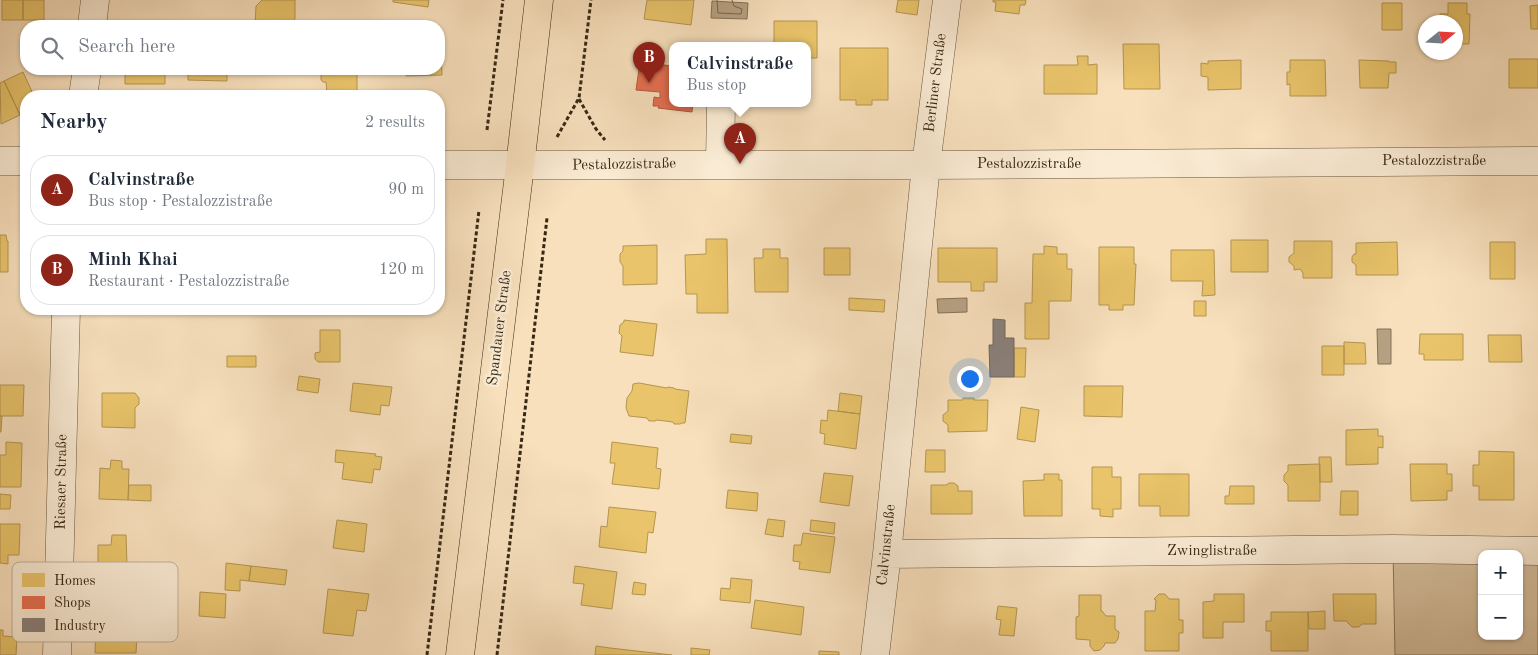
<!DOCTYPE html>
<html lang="en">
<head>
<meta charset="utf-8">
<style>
	body { margin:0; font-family:"Old Standard TT",serif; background:#f6f6f7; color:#1f2937 }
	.controls { position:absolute; right:15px; bottom:15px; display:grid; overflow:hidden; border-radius:10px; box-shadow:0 1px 4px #0004 }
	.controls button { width:45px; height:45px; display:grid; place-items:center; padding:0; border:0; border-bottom:1px solid #e0e1e3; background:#fff; color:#1f2937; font:25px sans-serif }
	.compass { position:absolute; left:1418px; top:15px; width:45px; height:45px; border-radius:50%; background:#fff; box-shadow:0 1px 4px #0004; rotate:72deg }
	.you { position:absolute; left:969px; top:378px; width:18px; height:18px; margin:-12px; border:4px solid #fff; border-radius:50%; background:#1a73e8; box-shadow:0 0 0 8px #1a73e833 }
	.badge { display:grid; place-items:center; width:32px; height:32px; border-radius:50%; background:#8f2418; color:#fff; font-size:16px; font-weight:700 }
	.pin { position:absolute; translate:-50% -41px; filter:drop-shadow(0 1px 2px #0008) }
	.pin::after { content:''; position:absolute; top:26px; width:18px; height:15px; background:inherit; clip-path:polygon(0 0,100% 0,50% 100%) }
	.popup { position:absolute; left:669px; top:42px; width:142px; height:65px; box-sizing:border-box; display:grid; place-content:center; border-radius:10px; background:#fff; filter:drop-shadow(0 1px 4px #0005); font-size:16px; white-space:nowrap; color:#747a83 }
	.popup b { font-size:19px; color:#1f2937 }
	.popup::after { content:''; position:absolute; left:50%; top:100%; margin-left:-10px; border:10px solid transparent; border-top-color:#fff }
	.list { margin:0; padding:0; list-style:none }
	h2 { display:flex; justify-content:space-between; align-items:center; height:65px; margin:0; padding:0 20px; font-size:21px }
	h2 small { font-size:16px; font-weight:400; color:#747a83 }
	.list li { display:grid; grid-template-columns:32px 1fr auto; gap:15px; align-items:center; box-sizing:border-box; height:70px; margin:0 10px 10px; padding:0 10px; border:1px solid #e0e1e3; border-radius:20px }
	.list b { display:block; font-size:19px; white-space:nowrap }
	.list p { margin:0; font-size:16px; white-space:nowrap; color:#747a83 }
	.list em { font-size:16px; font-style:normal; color:#747a83 }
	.icon { flex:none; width:28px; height:28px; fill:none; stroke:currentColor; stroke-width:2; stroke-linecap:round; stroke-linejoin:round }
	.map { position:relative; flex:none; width:1538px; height:655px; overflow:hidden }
	.search { position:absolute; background:#fff; box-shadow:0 1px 4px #0004; left:20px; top:20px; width:425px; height:55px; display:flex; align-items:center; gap:12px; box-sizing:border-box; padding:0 18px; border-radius:20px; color:#747a83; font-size:19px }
	.panel { position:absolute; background:#fff; box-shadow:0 1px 4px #0004; left:20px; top:90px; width:425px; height:225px; border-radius:20px }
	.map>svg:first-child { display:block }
	.green { fill:#d7c1a0; stroke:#88755a; fill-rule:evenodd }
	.water { fill:#b7a284; stroke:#847257 }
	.homes { fill:#e9c46a; stroke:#b49650 }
	.shops { fill:#e76f51; stroke:#b25a3f }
	.industry { fill:#8a817c; stroke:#71675d }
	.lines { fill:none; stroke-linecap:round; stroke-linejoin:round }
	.shore { stroke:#78664c; stroke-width:1 }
	.minor-casing { stroke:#68573e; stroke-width:29 }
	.major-casing { stroke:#382914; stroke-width:29 }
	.path { stroke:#382914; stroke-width:3; stroke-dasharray:4 2.5; stroke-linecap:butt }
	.minor { stroke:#faebd4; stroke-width:28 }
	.major { stroke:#f8e0bd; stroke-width:28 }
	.labels { text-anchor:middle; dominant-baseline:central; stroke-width:5; stroke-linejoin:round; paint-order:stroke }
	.street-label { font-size:15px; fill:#382914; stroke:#faebd4 }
	.key { fill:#faebd4; stroke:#c0b19a; stroke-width:1 }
	.key-label { font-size:14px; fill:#382914 }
</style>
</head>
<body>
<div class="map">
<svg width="1538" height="655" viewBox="0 0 1538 655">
	<rect width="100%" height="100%" fill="#f8e0bd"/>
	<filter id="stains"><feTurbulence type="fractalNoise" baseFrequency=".004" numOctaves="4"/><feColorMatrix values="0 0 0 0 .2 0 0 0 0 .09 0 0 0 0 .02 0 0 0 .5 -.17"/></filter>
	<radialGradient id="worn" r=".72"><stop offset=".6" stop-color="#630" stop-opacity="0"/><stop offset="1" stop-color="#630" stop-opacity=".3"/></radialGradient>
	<path class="green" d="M1393,549l145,2v104h-143zM1482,554h37v82h-37z"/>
	<path class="water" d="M712,1l36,2 -1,16 -36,-1z
		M967,298v14l-29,1 -1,-14z
		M1377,329h14v35h-13z"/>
	<path class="homes" d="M2,0h21v20h-21z
		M23,0h21v20h-21z
		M262,0h33v19l-8,7h-32l1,-20z
		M393,0h36l-1,7 -35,-5z
		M647,0h47l-3,25 -47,-6z
		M898,0h21l-2,15 -21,-3z
		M993,0h33l-1,5h-5l-1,9 -24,-3 1,-9h-3z
		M1382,3h20v27h-20z
		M1448,3h19v11h3l-1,30h-13v-22h-16v-8h8z
		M1538,5v24h-7l-1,-23z
		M774,21h43v37h-9v-13h-34z
		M366,23l21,-1v4h-21z
		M387,23h21v3h-21z
		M439,43h2l1,32 -36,1v-7h33z
		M1123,44h36l1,45h-36z
		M840,48h48v52h-16v5h-16v-5h-16z
		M1077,56h11v9l9,-1v30h-53v-29h34z
		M1509,59h29v29h-29z
		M1241,60v29l-33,1v-13l-7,-1v-13l7,1v-3z
		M1290,60h35l1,36h-36v-12l-3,1v-13h3z
		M1359,60l30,1v1h7v11h-7l-1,15h-28z
		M125,69h40v15h-40z
		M188,69h39v12l-39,-1z
		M323,69h34v24h-30l-1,-11h-3l-2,-2v-9z
		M23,72l11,24h-8v16l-6,3 -16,-34z
		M4,81l16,34 -19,9 -1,-41z
		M0,235h6l1,6h1v31h-8z
		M706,239h21l1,74h-31v-19h-11l-1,-39 21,-1z
		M1231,240h37v32h-37z
		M1294,241h38v37h-29v-5l-3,-4 -6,1v-4l-5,-4v-5l5,-4z
		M1397,242l1,33h-42v-10l-4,-3v-5l2,-3h2v-11z
		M1490,242h25v37h-25z
		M657,245v39l-34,1v-19l-3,-4v-8l3,-3v-5z
		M1044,246l13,1v7h10v15h5l-1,32h-22v38h-24v-36h7l1,-49h11z
		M1099,247h35v17h2l-2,41h-11v5h-14v-5h-10z
		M824,248h26v27h-26z
		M938,248h59v34h-13v9h-13v-9h-33z
		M763,249h17v9h8v34h-33l-1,-34h9z
		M1171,250h43l1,45 -13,1 1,-15h-32z
		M849,298l36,2 -1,12 -35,-2z
		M1194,301h12v15h-12z
		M624,320l33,4 -4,32 -33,-4 2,-16 -3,-3 1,-8 4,-3z
		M320,330h20v32h-22l-3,-3v-6l5,-1z
		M1420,334h43v26h-39v-6h-5z
		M1488,335h33l1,27h-33z
		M1344,342l21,1 1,21h-22z
		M1322,346h22v29h-22z
		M1014,348h12l-1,29h-11z
		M227,356h29v11h-29z
		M299,376l21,3 -2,14 -21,-3z
		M353,383l39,4 -3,19 -8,-1 -1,10 -30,-4z
		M639,383l28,5 1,-1 6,1 1,1 14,2 -4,32h-3l-2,1h-6l-1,-2 -16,-2 -2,1h-6l-2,-3 -18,-2 -3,-8 1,-10 5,-7 1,-7z
		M0,385h24l-1,31h-23z
		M1084,386h39l-1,31 -38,-1z
		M102,393h33l4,5v6l-4,4v20l-33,-1z
		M840,393l22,3 -2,18 -22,-3z
		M963,398h11v2h14l-1,31 -39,1v-7l-5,-4v-6l5,-4v-11h15z
		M1021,407l18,3 -4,32 -18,-3z
		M828,410l32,4 -4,35 -32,-5 1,-10 -5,-1 1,-13 6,1z
		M0,416h2l-1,16h-1z
		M1378,429v7h5v12l-5,-1v17l-32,1v-35z
		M731,434l21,2 -1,8 -21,-2z
		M6,442l16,1 -1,44h-21v-32h6z
		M612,442l46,6 -2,20 5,1 -2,20 -47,-5 3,-21h-5z
		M336,450l40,4 -1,2 7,1 -2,13 -6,-1 -2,14 -30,-4 2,-16 -9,-1z
		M926,450h19v22h-20z
		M1479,451l35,1v48h-35v-14h-6v-21h6z
		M1319,457h12l1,25h-12z
		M111,460l11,1v8h7l-1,31 -29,-1 1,-31 10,1z
		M1320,464v37h-32v-16l-4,-4v-6l4,-4v-6z
		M1410,464h37v10h5v17h-5v9l-36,1z
		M1092,467h20v10h9v32h-8v8l-13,-1v-7h-8z
		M824,473l29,3 -4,30 -29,-4z
		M1044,474h15v6h3v36h-38l-1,-35 21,-1z
		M1139,474h50v42h-29v-10h-21z
		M949,483h5l4,3v5h14v23h-41v-29h15z
		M129,485h22v16l-23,-1z
		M1230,486h24v18h-29v-8h4z
		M728,490l30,3 -1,18 -31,-3z
		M1341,491h17v24h-18z
		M0,494l11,1 -1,14h-10z
		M609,507l47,5 -3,21 -5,-1 -2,21 -47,-6 2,-21 6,1z
		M768,519l17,2 -2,16 -18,-3z
		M337,520l30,4 -3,28 -31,-4z
		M811,520l24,3 -1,11 -24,-3z
		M0,524h20l-1,31h-11v9l-8,-1z
		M803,533l32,4 -5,36 -31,-4 1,-7 -7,-1 1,-16h7z
		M112,535h14l1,31h10v11l-39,-1v-31h13z
		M226,563l25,3 -2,15 -9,-1v11l-15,-1z
		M251,566l36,4 -2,15 -36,-4z
		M575,566l42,6 -5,37 -31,-4 3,-21 -11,-1z
		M731,578l21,2 -2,23 -30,-3 1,-12 9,1z
		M634,582l12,2 -1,11 -13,-1z
		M328,589l41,5 -3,17 -9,-1 -4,26 -30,-3z
		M138,591l32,1v13l-32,-1z
		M200,592l26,2 -1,24 -26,-2z
		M1159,594h6l4,5h10v21h4v13h-4v18h-34v-40h10l1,-11 -2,-1z
		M1214,594h30v28h-21v16h-20v-36l11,-1z
		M1333,594h43v30h-14l-3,3h-7l-6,-6h-12z
		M1079,595h22v16h1l4,5h9v13l4,3 -1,7 -3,4h-10l-1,3 -4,4 -6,1 -4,-5v-6l-14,-1v-22l3,-1z
		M755,600l49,7 -3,28 -50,-7z
		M998,606l19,2 -3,28 -15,-1 2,-15 -5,-1z
		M1325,611v18h-16l-1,-17z
		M1271,612h37v39h-37v-20h-5v-10h5z
		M106,614l13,1v7h6v13h12l-1,18h-41l1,-32 10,1z
		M0,630h3v6l14,1 -1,18h-16z
		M596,646l14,2 62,7h-77z
		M691,648l19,2 -1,5h-18z
		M819,651l20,1v3h-20z"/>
	<path class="shops" d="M640,62l32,4v37h21l-1,9 -34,-4 1,-2h-6l1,-9 6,1v-6l-24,-2z"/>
	<path class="industry" d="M993,319l12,1v18h9v39h-24l-1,-32h4z"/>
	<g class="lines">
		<path class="shore" d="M717,0l1,13 23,1 1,-5 -8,-3 -2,-6"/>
		<g class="minor-casing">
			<path id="minor" d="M92,26l3,-26
				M83,96l4,-27
				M0,161h26
				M720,164l1,-61
				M439,165h487l612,-4
				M887,554l506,-5 145,2
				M57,655l9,-346
				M875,655l12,-101 39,-389 21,-165"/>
		</g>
		<g class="major-casing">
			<path id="major" d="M460,655l60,-489 19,-166"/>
		</g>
		<path class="path" d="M579,99l17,30 9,11
			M487,130l16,-130
			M557,137l22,-39 12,-98
			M427,655l52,-445
			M497,655l50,-437"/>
		<use href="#minor" class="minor"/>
		<use href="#major" class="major"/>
	</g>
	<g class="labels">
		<g class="street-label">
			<text transform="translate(936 83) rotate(-83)">Berliner Straße</text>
			<text x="1434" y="161">Pestalozzistraße</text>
			<text x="1029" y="164">Pestalozzistraße</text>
			<text transform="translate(624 165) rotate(-1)">Pestalozzistraße</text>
			<text transform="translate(500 328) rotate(-83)">Spandauer Straße</text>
			<text transform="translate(62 482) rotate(-89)">Riesaer Straße</text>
			<text transform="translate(887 545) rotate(-84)">Calvinstraße</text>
			<text x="1212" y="551">Zwinglistraße</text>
		</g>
	</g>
	<rect x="12" y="562" width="166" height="80" rx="8" class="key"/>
	<rect x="22" y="573" width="23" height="14" fill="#e9c46a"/>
	<rect x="22" y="596" width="23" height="13" fill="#e76f51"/>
	<rect x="22" y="618" width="23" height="14" fill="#8a817c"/>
	<g class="key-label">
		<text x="54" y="585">Homes</text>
		<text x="54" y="607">Shops</text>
		<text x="54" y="630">Industry</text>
	</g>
	<rect width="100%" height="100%" filter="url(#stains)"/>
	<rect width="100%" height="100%" fill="url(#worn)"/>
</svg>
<div class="controls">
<button>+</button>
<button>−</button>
</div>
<svg class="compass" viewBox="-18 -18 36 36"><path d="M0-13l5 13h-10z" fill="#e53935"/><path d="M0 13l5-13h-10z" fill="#747a83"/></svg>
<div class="you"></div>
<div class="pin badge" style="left:740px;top:164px">A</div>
<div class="popup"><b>Calvinstraße</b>Bus stop</div>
<div class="pin badge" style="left:649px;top:83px">B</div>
<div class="search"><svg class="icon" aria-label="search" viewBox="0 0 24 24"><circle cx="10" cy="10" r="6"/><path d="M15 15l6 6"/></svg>Search here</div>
<section class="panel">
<h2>Nearby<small>2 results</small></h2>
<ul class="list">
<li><span class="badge">A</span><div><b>Calvinstraße</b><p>Bus stop · Pestalozzistraße</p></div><em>90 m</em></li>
<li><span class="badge">B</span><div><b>Minh Khai</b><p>Restaurant · Pestalozzistraße</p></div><em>120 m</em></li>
</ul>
</section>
</div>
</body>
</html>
